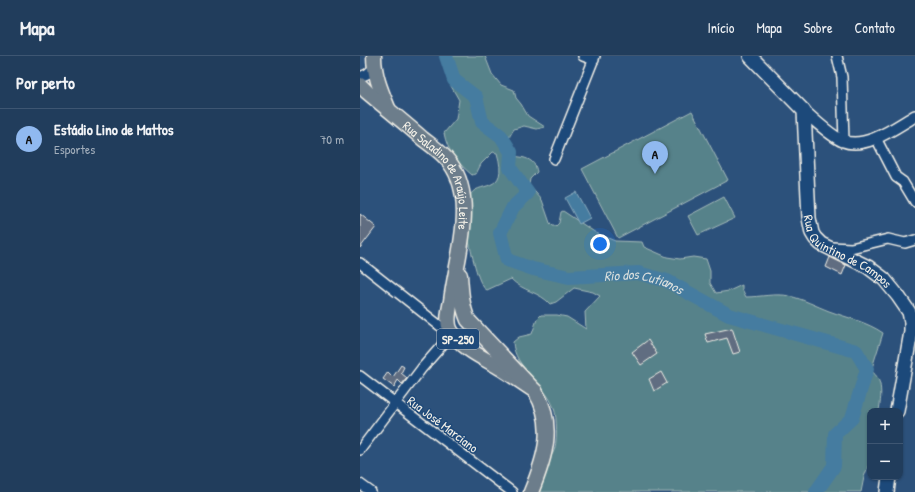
<!DOCTYPE html>
<html lang="pt">
<head>
<meta charset="utf-8">
<style>
	body { margin:0; font-family:"Patrick Hand",sans-serif; background:#294462; color:#f1f3f6 }
	.controls { position:absolute; right:12px; bottom:12px; display:grid; overflow:hidden; border-radius:8px; box-shadow:0 1px 3px #0004 }
	.controls button { width:36px; height:36px; display:grid; place-items:center; padding:0; border:0; border-bottom:1px solid #3e5672; background:#213d5c; color:#f1f3f6; font:20px sans-serif }
	.you { position:absolute; left:240px; top:188px; width:14px; height:14px; margin:-10px; border:3px solid #fff; border-radius:50%; background:#1a73e8; box-shadow:0 0 0 6px #1a73e833 }
	.badge { display:grid; place-items:center; width:26px; height:26px; border-radius:50%; background:#90b9f0; color:#111; font-size:13px; font-weight:700 }
	.pin { position:absolute; translate:-50% -33px; filter:drop-shadow(0 1px 2px #0008) }
	.pin::after { content:''; position:absolute; top:21px; width:14px; height:12px; background:inherit; clip-path:polygon(0 0,100% 0,50% 100%) }
	.list { margin:0; padding:0; list-style:none }
	h2 { display:flex; justify-content:space-between; align-items:center; height:52px; margin:0; padding:0 16px; font-size:17px }
	h2 small { font-size:13px; font-weight:400; color:#a2aebb }
	.list li { display:grid; grid-template-columns:26px 1fr auto; gap:12px; align-items:center; box-sizing:border-box; height:60px; padding:0 16px; border-top:1px solid #3e5672 }
	.list b { display:block; font-size:15px; white-space:nowrap }
	.list p { margin:0; font-size:13px; white-space:nowrap; color:#a2aebb }
	.list em { font-size:13px; font-style:normal; color:#a2aebb }
	.map { position:relative; flex:none; width:555px; height:436px; overflow:hidden }
	header { display:flex; align-items:center; gap:24px; box-sizing:border-box; height:56px; padding:0 20px; background:#213d5c; border-bottom:1px solid #3e5672 }
	header strong { font-size:19px }
	nav { display:flex; gap:22px; margin-inline-start:auto; font-size:14px }
	main { display:flex }
	aside { flex:1; background:#213d5c }
	.map>svg:first-child { display:block }
	.green { fill:#56828a; stroke:#a5bab9 }
	.water { fill:#457ca0; stroke:#8babbd }
	.lines { fill:none; stroke-linecap:round; stroke-linejoin:round }
	.river { stroke:#457ca0; stroke-width:14 }
	.building { fill:#616d81; stroke:#f4f1e8 }
	.minor-casing { stroke:#f4f1e8; stroke-width:12 }
	.tertiary-casing { stroke:#f4f1e8; stroke-width:14 }
	.secondary-casing { stroke:#f4f1e8; stroke-width:16 }
	.primary-casing { stroke:#f4f1e8; stroke-width:17 }
	.minor { stroke:#1f4a7a; stroke-width:9 }
	.tertiary { stroke:#1f4a7a; stroke-width:11 }
	.secondary { stroke:#1f4a7a; stroke-width:13 }
	.primary { stroke:#6c7d8b; stroke-width:14 }
	.labels { text-anchor:middle; dominant-baseline:central; stroke-width:3; stroke-linejoin:round; paint-order:stroke }
	.shield { fill:#1f4a7a; stroke:#b4bfc7; stroke-width:1 }
	.shield-label { font-size:12px; font-weight:bold; fill:#f4f1e8 }
	.street-label { font-size:13px; fill:#f4f1e8; stroke:#1f4a7a }
	.water-label { font-size:14px; font-style:italic; fill:#dadfdd; stroke:#1f4a7a }
</style>
</head>
<body>
<header>
<strong>Mapa</strong>
<nav><a>Início</a><a>Mapa</a><a>Sobre</a><a>Contato</a></nav>
</header>
<main>
<aside>
<h2>Por perto<small></small></h2>
<ul class="list">
<li><span class="badge">A</span><div><b>Estádio Lino de Mattos</b><p>Esportes</p></div><em>70 m</em></li>
</ul>
</aside>
<div class="map">
<svg width="555" height="436" viewBox="0 0 555 436">
	<rect width="100%" height="100%" fill="#2c517b"/>
	<filter id="ink" filterUnits="userSpaceOnUse"><feTurbulence type="fractalNoise" baseFrequency=".025" numOctaves="2"/><feDisplacementMap in="SourceGraphic" scale="8" xChannelSelector="R" yChannelSelector="G"/><feConvolveMatrix kernelMatrix="1 2 1 2 8 2 1 2 1" color-interpolation-filters="sRGB"/></filter>
	<g filter="url(#ink)">
		<path class="green" d="M85,0h40l7,18 9,11 13,5 2,8 5,6 7,12 17,11 -8,2 -13,-3 -10,3c-6,9 -9,16 -3,27 12,1 24,2 26,16l-7,7 -1,6 13,15 8,23 3,3h3l3,-3 2,-11 2,-1 33,22 19,8 27,1 2,5 23,10 13,2 13,-2 13,2 4,12v12l6,10 13,-2 13,-6v4l4,8c13,0 31,-4 43,-1 14,3 27,10 40,15 19,7 38,11 54,22l-12,38c13,8 10,27 8,40h-9v50l-6,16 -3,15h-321c-1,-7 -1,-17 3,-24 3,-5 7,-10 10,-15 5,-9 4,-36 1,-45 -9,-25 -40,-40 -41,-66l6,-5 13,-3 5,-15 4,-4h16l10,2 19,12 -1,-17 15,-16 -7,-4 -19,-4 -18,14 -6,2c-10,-12 -28,-13 -39,-25l-24,11c-1,-1 -4,-2 -4,-4 -6,-6 -13,-40 -15,-50 -1,-10 -1,-30 2,-40 6,-16 40,0 27,-43l-4,-1 -12,12 -5,10 -4,1c-14,-12 -25,-24 -28,-42l12,-14 3,-19 -8,-14 -2,-17z
			M332,55l36,69 -110,58 -36,-69z
			M364,141l11,21 -37,17 -10,-19z"/>
		<path class="water" d="M216,136l14,26 -11,6 -14,-26z"/>
		<g class="lines">
			<path class="river" id="s1" d="M86,0l8,24 22,17 6,25 19,14 10,16 -1,16 18,25 -15,14 -13,26 7,27 26,9 36,8 69,-4 29,8 62,34 127,36 11,18 -15,49 -17,16 -1,32 -18,26"/>
		</g>
		<path class="building" d="M0,158l16,13 -16,21z
			M470,201l16,8 -4,10 -16,-8z
			M372,272l8,24 -7,2 -6,-16 -19,5 -3,-9z
			M288,284l9,14 -16,11 -9,-13z
			M41,309l3,2 -3,6 6,5 -5,6 -4,-4 -4,7 -11,-8 5,-7 5,5z
			M301,316l6,11 -13,8 -5,-12z"/>
		<g class="lines">
			<g class="minor-casing">
				<path id="minor" d="M223,0l11,4
					M477,0l5,21 2,64
					M0,21l7,-3 7,-6
					M516,82l20,39 7,5 12,20
					M194,103l41,-103
					M471,191l20,1 37,-9 17,4 10,-3
					M0,207l80,63 12,6 -8,11 -22,25 -62,82
					M0,320l152,116
					M0,428l11,8"/>
			</g>
			<g class="tertiary-casing">
				<path id="tertiary" d="M444,55c9,8 28,26 39,30 23,9 53,-14 72,-25"/>
			</g>
			<g class="secondary-casing">
				<g id="secondary">
					<path id="s2" d="M390,0l54,55 5,107 3,15 3,5 6,6 47,23 16,12 14,17 11,16 2,10v10l-14,79"/>
					<path d="M527,436l2,-15"/>
				</g>
			</g>
			<g class="primary-casing">
				<g id="primary">
					<path d="M14,0c0,19 7,35 14,52"/>
					<path id="s3" d="M0,29l7,7c19,16 38,31 56,47 9,7 20,14 27,24 28,38 6,96 1,138 -2,9 -5,22 0,30 12,19 33,27 51,38 11,7 22,15 33,22"/>
					<path d="M100,219c1,16 2,31 8,45l67,71c21,34 10,67 -4,101"/>
				</g>
			</g>
			<use href="#minor" class="minor"/>
			<use href="#tertiary" class="tertiary"/>
			<use href="#secondary" class="secondary"/>
			<use href="#primary" class="primary"/>
		</g>
	</g>
	<g class="labels">
		<rect class="shield" x="77" y="273" width="42" height="20" rx="3"/>
		<g class="shield-label">
			<text x="98" y="283">SP-250</text>
		</g>
		<g class="street-label">
			<text stroke="none"><textPath href="#s3" startOffset="124">Rua Saladino de Araújo Leite</textPath></text>
			<text stroke="none"><textPath href="#s2" startOffset="238">Rua Quintino de Campos</textPath></text>
			<text transform="translate(83 368) rotate(37)">Rua José Marciano</text>
		</g>
		<g class="water-label">
			<text stroke="none"><textPath href="#s1" startOffset="386">Rio dos Cutianos</textPath></text>
		</g>
	</g>
</svg>
<div class="controls">
<button>+</button>
<button>−</button>
</div>
<div class="you"></div>
<div class="pin badge" style="left:295px;top:118px">A</div>
</div>
</main>
</body>
</html>
